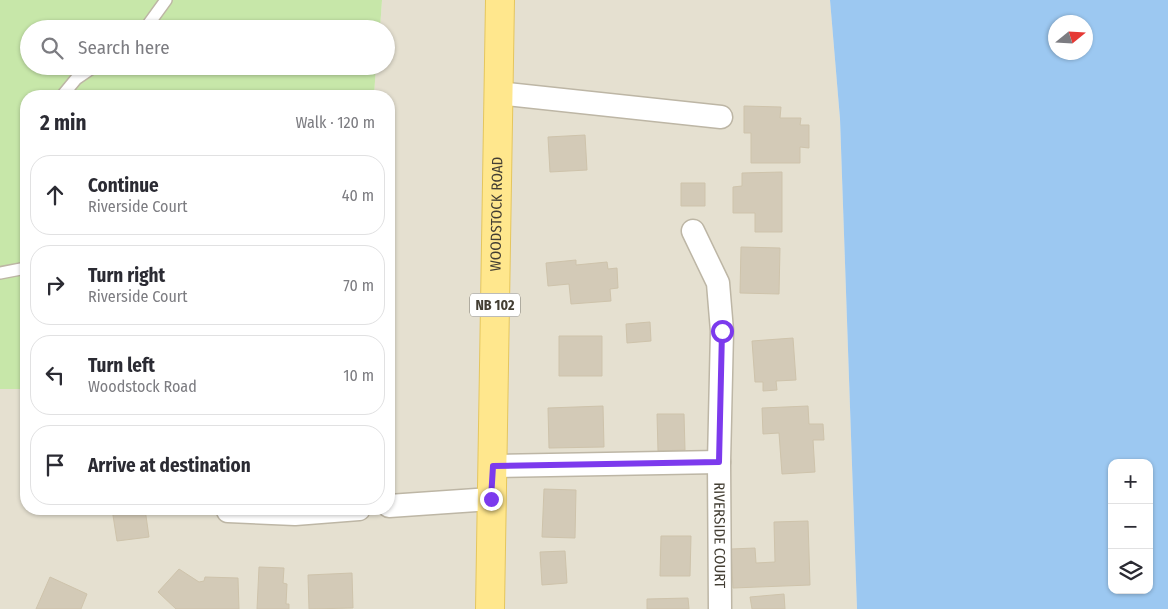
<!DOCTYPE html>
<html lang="en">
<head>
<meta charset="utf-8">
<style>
	body { margin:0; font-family:"Fira Sans Condensed",sans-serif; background:#f7f7f7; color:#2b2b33 }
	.controls { position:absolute; right:15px; bottom:15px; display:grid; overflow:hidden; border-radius:10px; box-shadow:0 1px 4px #0004 }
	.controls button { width:45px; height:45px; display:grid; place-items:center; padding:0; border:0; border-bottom:1px solid #e1e1e2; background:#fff; color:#2b2b33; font:25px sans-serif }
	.compass { position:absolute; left:1048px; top:15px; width:45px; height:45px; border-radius:50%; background:#fff; box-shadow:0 1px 4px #0004; rotate:72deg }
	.stop { position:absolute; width:15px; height:15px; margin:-11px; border:4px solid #7c3aed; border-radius:50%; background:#fff }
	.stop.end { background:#7c3aed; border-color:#fff; box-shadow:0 1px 5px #0008 }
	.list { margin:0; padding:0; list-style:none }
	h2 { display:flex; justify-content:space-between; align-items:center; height:65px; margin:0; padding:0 20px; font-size:21px }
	h2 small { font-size:16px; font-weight:400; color:#7c7c81 }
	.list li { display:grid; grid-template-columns:32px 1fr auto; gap:15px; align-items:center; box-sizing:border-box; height:80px; margin:0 10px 10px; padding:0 10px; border:1px solid #e1e1e2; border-radius:20px }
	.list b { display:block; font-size:19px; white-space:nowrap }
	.list p { margin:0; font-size:16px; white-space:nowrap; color:#7c7c81 }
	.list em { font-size:16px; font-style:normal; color:#7c7c81 }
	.icon { flex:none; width:28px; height:28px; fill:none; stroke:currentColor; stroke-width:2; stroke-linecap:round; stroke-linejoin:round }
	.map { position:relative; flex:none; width:1168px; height:609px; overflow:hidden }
	.search { position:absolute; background:#fff; box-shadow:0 1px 4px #0004; left:20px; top:20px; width:375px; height:55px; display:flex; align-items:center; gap:12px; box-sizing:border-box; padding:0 18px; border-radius:28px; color:#7c7c81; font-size:19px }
	.panel { position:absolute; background:#fff; box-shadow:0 1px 4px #0004; left:20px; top:90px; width:375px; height:425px; border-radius:20px }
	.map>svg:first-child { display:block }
	.residential { fill:#e5e0d0 }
	.green { fill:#c7e7a9 }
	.water { fill:#9cc8f1; fill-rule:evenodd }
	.building { fill:#d3cab7; stroke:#cec3ab }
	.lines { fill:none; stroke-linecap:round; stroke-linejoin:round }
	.service-casing { stroke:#bdb6a5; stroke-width:14 }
	.minor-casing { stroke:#bdb6a5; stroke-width:25 }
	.primary-casing { stroke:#e5c65d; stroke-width:30 }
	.service { stroke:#fff; stroke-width:11 }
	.minor { stroke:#fff; stroke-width:22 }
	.primary { stroke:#ffe78d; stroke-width:28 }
	.route { stroke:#7c3aed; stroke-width:6 }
	.labels { text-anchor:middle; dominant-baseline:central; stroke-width:4; stroke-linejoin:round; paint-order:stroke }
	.shield { fill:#fff; stroke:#7b7870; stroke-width:1 }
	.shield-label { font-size:14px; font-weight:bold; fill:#433e33 }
	.street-label { font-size:15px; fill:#433e33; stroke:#fff }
</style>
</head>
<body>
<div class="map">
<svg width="1168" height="609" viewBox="0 0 1168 609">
	<rect width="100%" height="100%" fill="#f1eee2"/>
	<path class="residential" d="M382,0h448l10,119 17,490h-857v-220h26v120h363v-413h-15l2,-30h10v-37h-6z"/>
	<path class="green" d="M0,0h382l-2,29h-351v37h347l-2,30h-348v293h-26z"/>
	<path class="water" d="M830,0h338v609h-311l-17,-490zM1056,22h30v30h-30zM1112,463h37v127h-37z"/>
	<path class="building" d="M744,106l37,1 -1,11h21l-1,7h9v23l-9,-1v16h-49v-30h-7z
		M585,135l2,35 -37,2 -2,-35z
		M782,172v60h-27v-19h-22v-26l9,-1v-13z
		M681,183h24v23h-24z
		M741,247l39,1 -1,46 -39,-1z
		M576,260v5l31,-3 1,7 9,-1 1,20 -8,1 1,12 -40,3 -2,-20 -21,2 -2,-23z
		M650,322l1,19 -24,2 -1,-19z
		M559,336h43v40h-43z
		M793,338l3,42 -20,1 1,9 -14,1v-9h-8l-3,-41z
		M603,406l1,41 -55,1 -1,-40z
		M808,406l1,18h14l1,16h-11l2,32 -33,2 -3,-41 -16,1 -1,-26z
		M657,414h27l1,36 -27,1z
		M544,489l32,1 -1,48 -33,-1z
		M112,509h33l4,28 -32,4z
		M808,521l2,64 -77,3 -2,-39 24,-1 1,15 19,-1 -1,-40z
		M661,536h30l-1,40h-30z
		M565,551l2,32 -25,2 -2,-33z
		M259,567l25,1 -1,15 4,1 -1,20h3v5h-32z
		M179,569l20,13 5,-1 1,-4 33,1 1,31h-63l-18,-17z
		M352,573l1,35 -44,1 -1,-34z
		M50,577l37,17 -6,15h-45z
		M784,594l1,15h-33l-2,-12z
		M688,598l1,11h-42v-10z"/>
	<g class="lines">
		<g class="service-casing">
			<path id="service" d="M145,29l21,-29
				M62,96l14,-17 19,-13
				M0,273l26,-5"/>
		</g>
		<g class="minor-casing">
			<g id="minor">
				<path d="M498,93l223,24"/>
				<path id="s1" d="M693,231l25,52 4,48 -3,131 1,147"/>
				<path d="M493,466l226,-4"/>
				<path d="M389,506l102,-7"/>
				<path d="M228,511l67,3 64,-5"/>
			</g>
		</g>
		<g class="primary-casing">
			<g id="primary">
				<path id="s2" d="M490,609l10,-609"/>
			</g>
		</g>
		<use href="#service" class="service"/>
		<use href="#minor" class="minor"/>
		<use href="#primary" class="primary"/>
	</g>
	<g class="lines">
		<path class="route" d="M491,499l2,-33 226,-4 3,-131"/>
	</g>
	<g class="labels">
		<rect class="shield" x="470" y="293.5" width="50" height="23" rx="4"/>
		<g class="shield-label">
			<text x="495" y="305">NB 102</text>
		</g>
		<g class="street-label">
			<text stroke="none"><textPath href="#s2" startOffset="395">WOODSTOCK ROAD</textPath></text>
			<text stroke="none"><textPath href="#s1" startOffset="310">RIVERSIDE COURT</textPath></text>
		</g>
	</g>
</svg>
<div class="controls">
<button>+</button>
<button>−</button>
<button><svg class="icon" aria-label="layers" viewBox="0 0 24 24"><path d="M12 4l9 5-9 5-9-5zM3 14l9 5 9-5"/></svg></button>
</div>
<svg class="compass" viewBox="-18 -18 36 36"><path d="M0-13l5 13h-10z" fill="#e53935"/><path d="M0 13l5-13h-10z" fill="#7c7c81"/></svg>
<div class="stop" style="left:722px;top:331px"></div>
<div class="stop end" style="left:491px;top:499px"></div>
<div class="search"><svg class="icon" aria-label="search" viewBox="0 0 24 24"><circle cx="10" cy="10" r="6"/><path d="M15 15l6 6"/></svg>Search here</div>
<section class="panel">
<h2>2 min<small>Walk · 120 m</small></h2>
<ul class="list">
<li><svg class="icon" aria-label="ahead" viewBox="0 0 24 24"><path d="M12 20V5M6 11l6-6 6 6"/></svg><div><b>Continue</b><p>Riverside Court</p></div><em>40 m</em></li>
<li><svg class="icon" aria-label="right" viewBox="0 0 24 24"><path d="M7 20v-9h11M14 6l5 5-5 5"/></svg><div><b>Turn right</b><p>Riverside Court</p></div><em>70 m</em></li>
<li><svg class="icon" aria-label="left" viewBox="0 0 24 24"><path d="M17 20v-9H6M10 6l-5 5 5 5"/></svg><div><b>Turn left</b><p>Woodstock Road</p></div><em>10 m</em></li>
<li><svg class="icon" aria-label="arrive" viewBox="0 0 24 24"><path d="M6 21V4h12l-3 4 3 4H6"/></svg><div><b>Arrive at destination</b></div></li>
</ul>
</section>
</div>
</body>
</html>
